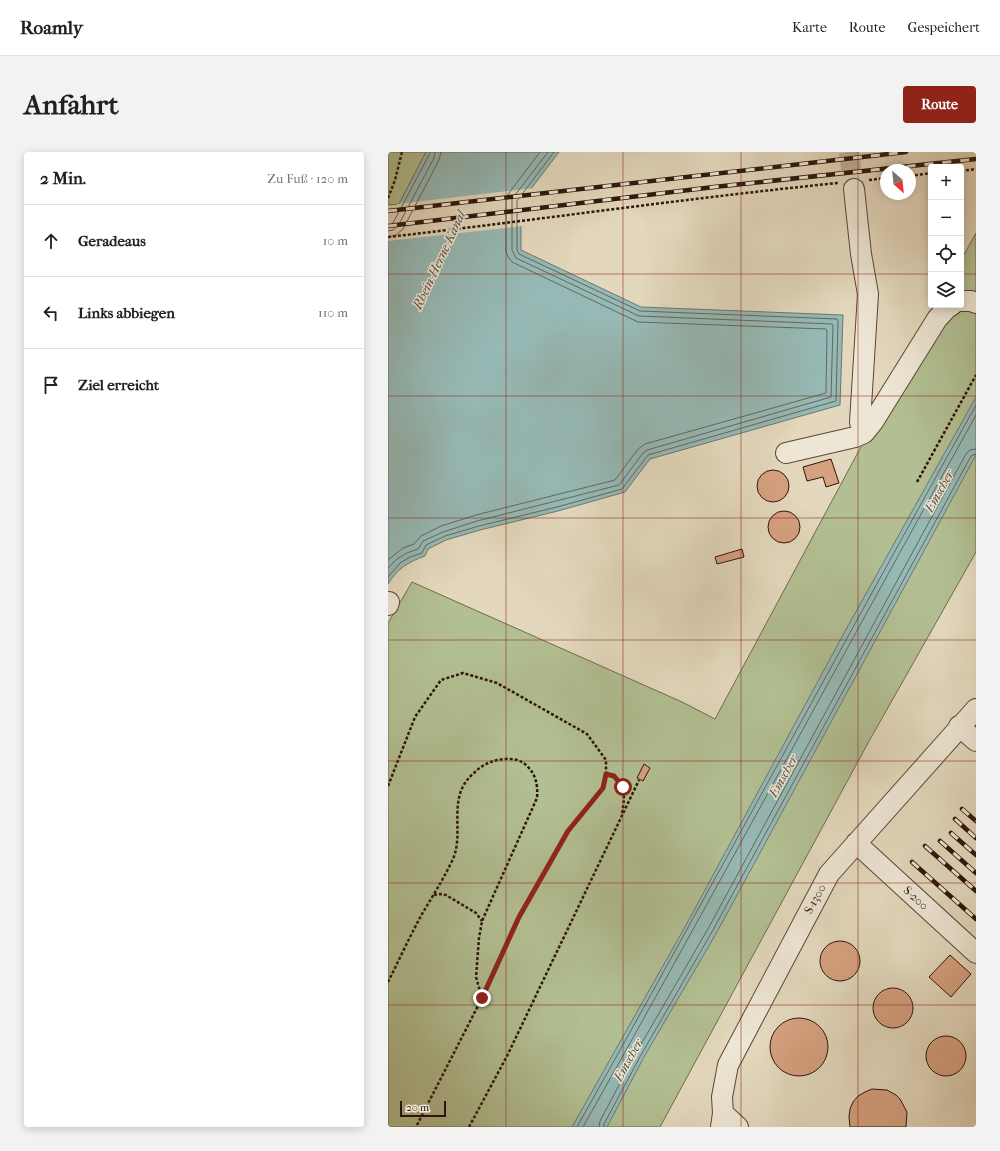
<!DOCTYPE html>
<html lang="de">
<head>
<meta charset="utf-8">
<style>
	body { margin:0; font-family:"IM FELL French Canon",serif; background:#f2f2f2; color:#202124 }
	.controls { position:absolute; right:12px; top:12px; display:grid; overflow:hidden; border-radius:4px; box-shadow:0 2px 10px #0003 }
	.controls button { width:36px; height:36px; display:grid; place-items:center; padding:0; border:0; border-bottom:1px solid #e0e0e0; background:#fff; color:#202124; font:20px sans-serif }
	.compass { position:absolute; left:492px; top:12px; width:36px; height:36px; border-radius:50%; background:#fff; box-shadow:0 2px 10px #0003; rotate:153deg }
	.scale { position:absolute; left:12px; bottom:10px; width:46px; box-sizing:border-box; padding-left:4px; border:2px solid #2e150c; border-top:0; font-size:11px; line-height:14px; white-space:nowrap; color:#2e150c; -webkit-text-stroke:3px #ede6d4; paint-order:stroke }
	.stop { position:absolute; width:12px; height:12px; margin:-9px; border:3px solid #8f2418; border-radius:50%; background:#fff }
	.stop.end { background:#8f2418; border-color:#fff; box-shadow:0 1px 4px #0008 }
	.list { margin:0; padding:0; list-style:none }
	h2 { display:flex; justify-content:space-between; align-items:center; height:52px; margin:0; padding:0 16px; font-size:17px }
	h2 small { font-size:13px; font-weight:400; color:#757577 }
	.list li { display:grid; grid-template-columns:26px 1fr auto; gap:12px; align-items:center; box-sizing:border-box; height:72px; padding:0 16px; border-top:1px solid #e0e0e0 }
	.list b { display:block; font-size:15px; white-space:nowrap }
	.list em { font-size:13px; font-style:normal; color:#757577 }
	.icon { flex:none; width:22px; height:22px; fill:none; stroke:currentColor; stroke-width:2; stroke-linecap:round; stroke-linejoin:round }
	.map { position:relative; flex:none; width:588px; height:975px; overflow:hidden; border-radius:4px }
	header { display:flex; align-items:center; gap:24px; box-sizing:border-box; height:56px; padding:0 20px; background:#fff; border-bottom:1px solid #e0e0e0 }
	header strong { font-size:19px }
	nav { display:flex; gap:22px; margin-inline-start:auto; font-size:14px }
	.intro { display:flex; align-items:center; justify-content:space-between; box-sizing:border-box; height:96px; padding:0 24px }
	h1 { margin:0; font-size:28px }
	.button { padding:10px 18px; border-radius:4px; background:#8f2418; color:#fff; font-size:14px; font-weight:700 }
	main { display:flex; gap:24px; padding:0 24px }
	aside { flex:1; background:#fff; border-radius:4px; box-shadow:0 2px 10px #0003 }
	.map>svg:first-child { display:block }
	.green { fill:#b2bf92; stroke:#706a4f }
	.water { fill:#96b9b5; stroke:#6c7771 }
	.pier { fill:#e3d8bd }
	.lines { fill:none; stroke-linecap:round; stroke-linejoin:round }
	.shore { stroke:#626760; stroke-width:1 }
	.building { fill:#d6a180; stroke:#2e150c }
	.minor-tunnel { stroke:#bfb19a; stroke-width:20; stroke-dasharray:20 10; stroke-linecap:butt }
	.minor-casing { stroke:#5b4638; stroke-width:22 }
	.path { stroke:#2e150c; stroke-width:2.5; stroke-dasharray:3 2; stroke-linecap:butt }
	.minor { stroke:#ede6d4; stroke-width:20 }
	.rail-casing { stroke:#2e150c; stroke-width:4.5 }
	.rail { stroke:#ede6d4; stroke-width:3; stroke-dasharray:9; stroke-linecap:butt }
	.route { stroke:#8f2418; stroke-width:5 }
	.grid { fill:none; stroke:#8f2418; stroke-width:1; stroke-opacity:0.55 }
	.labels { text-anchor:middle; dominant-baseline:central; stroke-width:3; stroke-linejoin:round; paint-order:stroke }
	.street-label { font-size:12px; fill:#2e150c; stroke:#ede6d4 }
	.water-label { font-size:13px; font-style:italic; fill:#524e47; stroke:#ede6d4 }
</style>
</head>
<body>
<header>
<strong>Roamly</strong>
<nav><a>Karte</a><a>Route</a><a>Gespeichert</a></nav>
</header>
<div class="intro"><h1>Anfahrt</h1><a class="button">Route</a></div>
<main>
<aside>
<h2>2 Min.<small>Zu Fuß · 120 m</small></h2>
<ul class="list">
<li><svg class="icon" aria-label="ahead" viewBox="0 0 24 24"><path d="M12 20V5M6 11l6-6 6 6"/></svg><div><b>Geradeaus</b></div><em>10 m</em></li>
<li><svg class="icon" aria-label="left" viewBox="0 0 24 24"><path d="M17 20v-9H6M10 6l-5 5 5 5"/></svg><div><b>Links abbiegen</b></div><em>110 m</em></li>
<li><svg class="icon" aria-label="arrive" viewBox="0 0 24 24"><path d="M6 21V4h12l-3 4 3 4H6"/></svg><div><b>Ziel erreicht</b></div></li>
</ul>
</aside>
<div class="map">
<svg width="588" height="975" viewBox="0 0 588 975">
	<rect width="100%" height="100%" fill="#e3d8bd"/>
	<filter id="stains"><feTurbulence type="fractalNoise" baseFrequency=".005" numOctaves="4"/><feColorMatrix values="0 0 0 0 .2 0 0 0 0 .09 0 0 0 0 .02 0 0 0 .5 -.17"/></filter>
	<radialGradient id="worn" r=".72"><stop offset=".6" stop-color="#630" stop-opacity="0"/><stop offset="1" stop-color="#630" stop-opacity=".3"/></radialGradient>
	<path class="green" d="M0,0h38l-27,52 -11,1z
		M588,81v319l-108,191 -208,384h-272v-504l24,-41 270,120 33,17 222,-414h24v-45z"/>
	<path class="water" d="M38,0h133l-38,50v48l120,57 202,8 -3,90 -190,54 -25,33 -67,19 -78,19 -34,10 -18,9 -3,7c-17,6 -28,13 -37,28v-359z
		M588,245v58l-259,477 -73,125 -37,70h-35l114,-202 158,-292z"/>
	<path class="pier" d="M146,36l-11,15v23l-135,15v-21l9,-16z"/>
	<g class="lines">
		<path class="shore" d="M0,74l3,-1 2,-2 36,-68 1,-3
			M0,79l5,-1 5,-4 36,-68 1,-6
			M0,85l8,-2 7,-6 36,-69 2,-8
			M0,408l15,-12 11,-4 7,-8 20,-10 35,-11 139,-35 23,-31 7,-5 181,-51 1,-62 -1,-2 -188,-7 -126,-60 -4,-5 -2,-6v-52l3,-6 31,-41
			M0,416l9,-9 10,-6 11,-4 5,-8 20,-9 34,-11 142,-36 24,-32 4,-3 184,-53 2,-71 -1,-2 -193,-8 -123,-58 -4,-8v-51l36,-47
			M0,425l12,-14 10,-6 12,-4 4,-8 19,-9 34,-10 78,-19 65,-18 26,-34 188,-54 2,-80 -1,-2 -197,-8 -121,-57 -2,-4v-49l37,-49
			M189,975c135,-240 265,-482 399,-722
			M195,975c133,-236 261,-475 393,-712
			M211,975l1,-6 36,-68 73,-126 257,-473 4,-4 6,-1
			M216,975v-3l37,-69 72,-125 258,-474 5,-2"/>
	</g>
	<path class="building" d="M443,307l8,24 -13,4 -3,-10 -16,4 -4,-14z
		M369 334a16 16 0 1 1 32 0a16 16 0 1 1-32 0Z
		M380 375a16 16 0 1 1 32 0a16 16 0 1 1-32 0Z
		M354,397l2,8 -27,7 -2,-7z
		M256,612l6,4 -7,13 -6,-3z
		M432 809a20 20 0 1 1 40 0a20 20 0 1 1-40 0Z
		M562,803l21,19 -20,23 -22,-20z
		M485 856a20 20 0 1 1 40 0a20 20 0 1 1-40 0Z
		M382 895a29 29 0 1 1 58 0a29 29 0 1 1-58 0Z
		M538 904a20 20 0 1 1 40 0a20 20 0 1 1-40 0Z
		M484,937l15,1 9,5 4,4 7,13 -1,15h-56l-1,-10 1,-8 3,-7 5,-6 7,-4z"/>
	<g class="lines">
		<path class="minor-tunnel" d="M461,0l5,37"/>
		<g class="minor-casing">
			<path id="minor" d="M466,37l7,65 7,40 -8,128 4,11
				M573,149h10l5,2
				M398,301l69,-16 9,-4 9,-11 64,-103 10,-11 5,-3
				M0,453l1,-3
				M571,574l17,15
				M468,691l120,110
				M335,961l15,14
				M333,975l2,-14 -1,-16 6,-32 101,-191 147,-165"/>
		</g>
		<path class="path" d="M573,19l15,-2
			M522,24l21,-3
			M481,28l17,-2
			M0,46l7,-18 7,-28
			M0,85c150,-17 300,-39 450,-54
			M529,330l59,-107
			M218,622c21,7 19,21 16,40
			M0,634l27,-69 26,-37 22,-7 34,10 90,51 19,26v14l-3,14 -35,43 -49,86 -37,81 -66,129
			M46,743l6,-1 6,1 30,18 6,8
			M0,830c11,-22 22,-46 34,-68 10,-17 21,-34 30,-53 14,-28 -7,-64 22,-88 7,-7 14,-11 24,-13 9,-2 21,-2 28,5 10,9 12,20 11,33l-55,123 -3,17 -3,39 6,21
			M81,975l38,-71 132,-276"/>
		<use href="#minor" class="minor"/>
		<g class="rail-casing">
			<path id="rail" d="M0,59l518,-59
				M0,74l326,-39 262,-28
				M574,657l14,12
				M567,667l21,19
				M563,681l25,22
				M552,689l36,32
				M537,694l51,45
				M524,710l64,57"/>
		</g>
		<use href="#rail" class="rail"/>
	</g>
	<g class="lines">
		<path class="route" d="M94,846l37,-81 49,-86 35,-43 3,-14 8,2 9,11"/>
	</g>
	<path class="grid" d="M118,0v975M235,0v975M353,0v975M470,0v975M0,122h543M573,122h15M0,244h588M0,366h588M0,488h588M0,609h588M0,731h588M0,853h588"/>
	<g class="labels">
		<g class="street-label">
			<text transform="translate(528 746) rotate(43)">S-200</text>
			<text transform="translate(427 747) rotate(-61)">S-1300</text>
		</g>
		<g class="water-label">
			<text transform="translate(51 108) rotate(-65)">Rhein-Herne-Kanal</text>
			<text transform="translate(551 339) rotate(-61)">Emscher</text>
			<text transform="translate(395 624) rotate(-61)">Emscher</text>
			<text transform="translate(240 908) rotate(-61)">Emscher</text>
		</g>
	</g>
	<rect width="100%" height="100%" filter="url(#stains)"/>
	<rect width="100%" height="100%" fill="url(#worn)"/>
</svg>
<div class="controls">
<button>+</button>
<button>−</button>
<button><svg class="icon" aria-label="locate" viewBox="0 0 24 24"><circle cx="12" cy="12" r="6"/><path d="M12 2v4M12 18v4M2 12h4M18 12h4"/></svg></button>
<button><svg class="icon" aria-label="layers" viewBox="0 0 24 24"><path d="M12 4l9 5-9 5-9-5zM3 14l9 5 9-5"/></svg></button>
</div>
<svg class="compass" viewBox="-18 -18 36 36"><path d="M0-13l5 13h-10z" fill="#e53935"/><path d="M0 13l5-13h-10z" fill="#757577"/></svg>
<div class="scale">20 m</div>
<div class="stop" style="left:235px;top:635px"></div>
<div class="stop end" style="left:94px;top:846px"></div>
</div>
</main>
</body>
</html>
